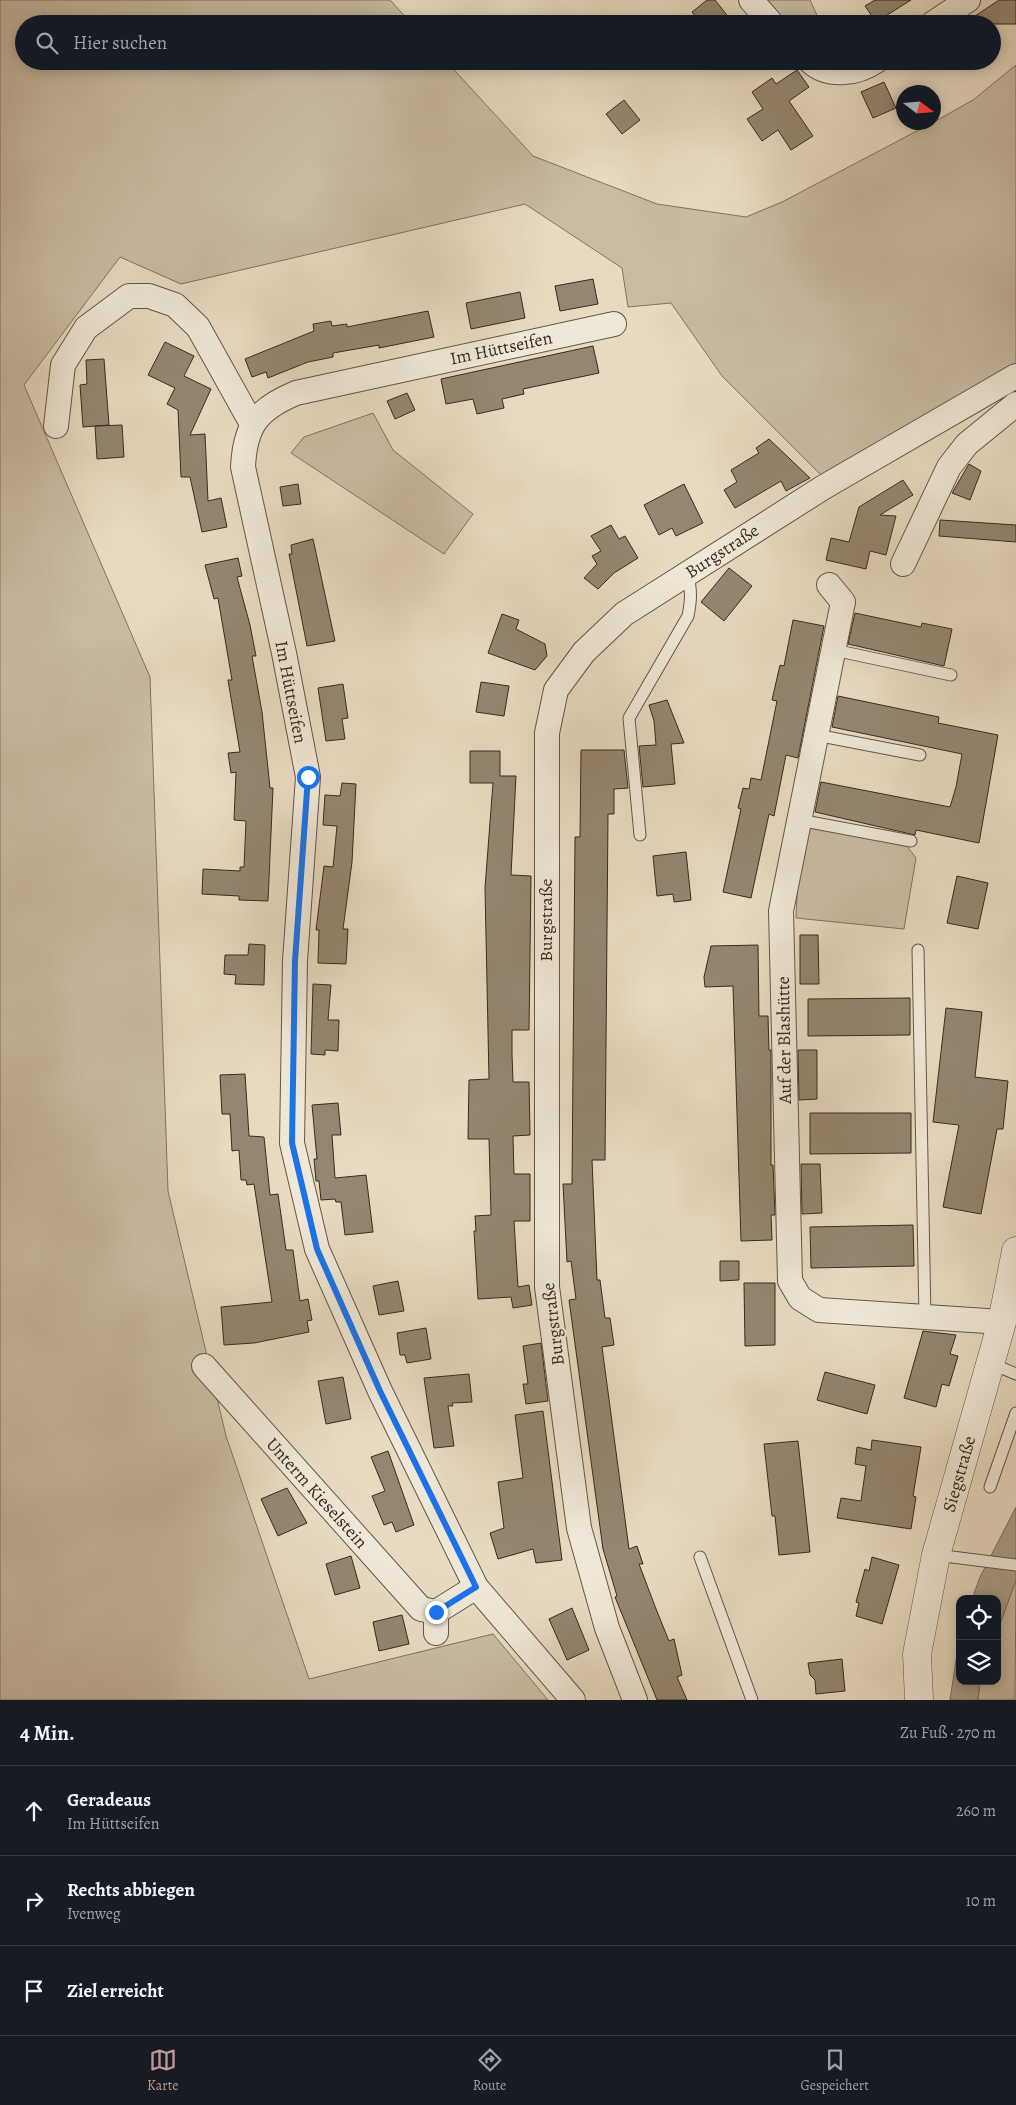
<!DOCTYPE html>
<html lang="de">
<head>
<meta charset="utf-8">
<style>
	body { margin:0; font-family:Alegreya,serif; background:#20242c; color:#f1f3f6 }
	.controls { position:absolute; right:15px; bottom:15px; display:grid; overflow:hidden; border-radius:10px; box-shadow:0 2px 12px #0003 }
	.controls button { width:45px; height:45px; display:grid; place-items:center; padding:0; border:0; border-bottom:1px solid #363941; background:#171b24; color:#f1f3f6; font:25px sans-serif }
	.compass { position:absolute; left:896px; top:85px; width:45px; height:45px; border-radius:50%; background:#171b24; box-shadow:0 2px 12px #0003; rotate:106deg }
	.stop { position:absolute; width:15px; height:15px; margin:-11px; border:4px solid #1a73e8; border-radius:50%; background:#fff }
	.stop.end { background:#1a73e8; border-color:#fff; box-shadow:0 1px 5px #0008 }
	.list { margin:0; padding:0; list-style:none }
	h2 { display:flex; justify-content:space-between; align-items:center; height:65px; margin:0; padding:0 20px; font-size:21px }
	h2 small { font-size:16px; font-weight:400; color:#9ea1a6 }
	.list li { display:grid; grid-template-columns:32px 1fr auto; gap:15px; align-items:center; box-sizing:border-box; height:90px; padding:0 20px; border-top:1px solid #363941 }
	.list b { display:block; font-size:19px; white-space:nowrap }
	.list p { margin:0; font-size:16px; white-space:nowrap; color:#9ea1a6 }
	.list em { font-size:16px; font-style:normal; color:#9ea1a6 }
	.icon { flex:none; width:28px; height:28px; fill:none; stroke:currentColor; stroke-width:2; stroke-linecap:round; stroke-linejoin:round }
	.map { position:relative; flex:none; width:1016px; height:1700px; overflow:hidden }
	.search { position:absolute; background:#171b24; box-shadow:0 2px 12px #0003; left:15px; right:15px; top:15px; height:55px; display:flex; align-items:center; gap:12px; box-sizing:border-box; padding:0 18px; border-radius:28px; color:#9ea1a6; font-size:19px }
	.sheet { height:335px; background:#171b24 }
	nav { display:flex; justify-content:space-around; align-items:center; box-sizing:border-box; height:70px; border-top:1px solid #363941; background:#171b24; font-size:14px; color:#9ea1a6 }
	nav a { display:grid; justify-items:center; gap:2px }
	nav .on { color:#c59692 }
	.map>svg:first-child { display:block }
	.green { fill:#c9bca5; stroke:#807461 }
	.water { fill:#ab9e89; stroke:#7d705e }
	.building { fill:#938672; stroke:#372b1d }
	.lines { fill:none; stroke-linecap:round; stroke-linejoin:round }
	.service-casing { stroke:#635746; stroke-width:13 }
	.minor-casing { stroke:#635746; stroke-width:26 }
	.tertiary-casing { stroke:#635746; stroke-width:29 }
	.service { stroke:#efe7d7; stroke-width:11 }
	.minor { stroke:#efe7d7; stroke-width:24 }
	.tertiary { stroke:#efe7d7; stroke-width:28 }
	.route { stroke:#1a73e8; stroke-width:6 }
	.labels { text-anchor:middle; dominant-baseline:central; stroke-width:4.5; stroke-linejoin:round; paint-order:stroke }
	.street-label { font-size:18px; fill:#372b1d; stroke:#efe7d7 }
</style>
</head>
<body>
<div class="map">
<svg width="1016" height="1700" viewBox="0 0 1016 1700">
	<rect width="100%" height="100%" fill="#e7dac1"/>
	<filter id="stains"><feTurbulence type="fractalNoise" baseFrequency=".004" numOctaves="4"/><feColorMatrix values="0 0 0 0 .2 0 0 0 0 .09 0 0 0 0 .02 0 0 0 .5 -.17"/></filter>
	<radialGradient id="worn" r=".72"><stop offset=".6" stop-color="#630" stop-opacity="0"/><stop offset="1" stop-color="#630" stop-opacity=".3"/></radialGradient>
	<path class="green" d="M0,0h390l22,24h-388v37h422l87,95 124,48 89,13 36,-15 152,-80 39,-22 43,-35v299l-195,111 -99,-99 -51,-73 -43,4 -6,-39 -97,-64 -344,80 -61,-27 -96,128 126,292 18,514 58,245 83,243 184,-45 55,66h-548z
		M767,0h43l11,24h-34z
		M373,413l20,37 80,64 -29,40 -153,-101 13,-16z
		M808,826l98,19 10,13 -12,71 -108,-11 2,-41z
		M1016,1580l-1,120h-37l2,-19h17v-49z"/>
	<path class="water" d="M1016,1507v73l-19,52v-33h-25l8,-22z
		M960,1634v47h20l-2,19h-28z"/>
	<path class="building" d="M707,0h8l19,24h-33l-9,-12z
		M875,0h36l-35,22 -11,-16z
		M999,0h17v24h-53z
		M797,70l12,17 -20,14 24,35 -22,14 -13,-20 -16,11 -15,-22 16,-10 -11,-17 20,-14 4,6z
		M884,82l12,26 -23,10 -12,-26z
		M624,100l16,20 -18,14 -16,-20z
		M593,279l5,25 -38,7 -5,-25z
		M520,292l5,26 -54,11 -5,-26z
		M428,311l6,26 -55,11v-3l-46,8v4l-25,5 -40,16 -2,-6 -14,5 -7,-18 69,-28 -1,-7 18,-3 1,5 15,-2v3z
		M165,342l29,14 -10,20 27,13 -21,46 15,-1 3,67 13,-3 6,29 -25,5 -12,-55h-9l-3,-67 -11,-6 8,-16 -27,-13z
		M593,346l6,27 -76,16 1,5 -22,5 2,9 -27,6 -4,-15 -27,5 -5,-25z
		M104,359l5,66 -26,2 -3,-42 7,-1 -1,-24z
		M407,393l8,17 -20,9 -8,-18z
		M122,425l2,32 -27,2 -2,-33z
		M769,439l41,39 -24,13 -5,-10 -46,27 -11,-18 13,-8 -6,-12 28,-17 -3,-5z
		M969,464l12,7 -11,29 -18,-7z
		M903,480l10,15 -33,20 16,1 -10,39 -16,-4 -4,18 -40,-9 5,-22 18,4 10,-35z
		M298,484l3,20 -18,2 -3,-19z
		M684,484l19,39 -27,13 -4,-8 -13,7 -15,-30z
		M940,520l76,5v17l-77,-6z
		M611,525l8,14 6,-3 13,22 -24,15 -16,16 -14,-11 13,-14 -5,-8 9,-5 -10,-15z
		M313,539l22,102 -28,5 -18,-92h3l-1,-9z
		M238,558l4,18 -5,1 13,48 6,31h-4l10,56 8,76h3l-5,113 -29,-1v-4l-37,-2 1,-25 37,2v-4h4l2,-46 -12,-1 2,-48 -5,1 -3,-20 12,-1 -12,-72h4l-14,-82 -4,1 -9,-34z
		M729,568l23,18 -28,35 -23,-19z
		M855,613l66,14 1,-4 30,6 -8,37 -96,-22z
		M502,614l17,6 -3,9 29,15 2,12 -12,14 -47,-17z
		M793,620l31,6 -26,132 -12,-3 -12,61 -5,-2 -18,84 -28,-6 18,-83 -3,-1 5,-20 6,1 2,-11 10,2 16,-79 -5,-1 8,-35 4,1z
		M481,682l28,4 -5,30 -28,-4z
		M343,684l5,34 -6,1 3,20 -19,2 -8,-53z
		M838,696l101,21 -1,6 60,12 -19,108 -63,-13 -1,5 -100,-23 6,-30 129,25 6,-20 6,-33 -130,-27z
		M667,700l17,43 -13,1 4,40 -32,3 -4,-41 17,-1 -2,-24 -5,-16z
		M581,750h43l4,38 -14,1v25h-6l-3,346h-13l5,120h3l5,38h5l4,27 -12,2 27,202 8,-3 6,18h-4l17,45 13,32 5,-2 8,36 -5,2 10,23h-30l-42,-103 2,-1 -14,-47 -34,-249 7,-1 -5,-38 -4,1 -4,-78h9l3,-347h5z
		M470,751h30v25h16l-5,99 20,1 -2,154h-17v24l1,28h16l1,53 -17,1 1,38h16v47h-16l4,66 11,-2 3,20 -19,3 -2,-11 -33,2 -4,-68h2l-1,-15 16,-1 -2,-76h-21l1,-59 20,-1 -4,-191 8,-105h-23z
		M342,783l14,1 -4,78 -9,67h5l-2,35 -28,-1 1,-33h-3l8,-64 9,1 4,-41 -14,-1 2,-30 15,1z
		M686,852l5,48 -17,2 -1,-8 -16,2 -4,-40z
		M957,876l31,7 -10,46 -31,-6z
		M800,935h18l1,49h-19z
		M249,944l16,1 -1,40 -29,-1 1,-9 -12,-1 1,-19h23z
		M758,945l1,71h9l1,34h2v115h2l2,50h-4l1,25 -31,1 -8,-255 -28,1 -1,-10 7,-31z
		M313,984l18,1 -3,35h11l-1,31 -13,-1v5l-14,-1z
		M910,998v37l-102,1v-37z
		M946,1008l36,4 -7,65 33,4 -5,48h-6l-16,85 -38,-7 16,-82 -26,-3z
		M798,1050h19v49l-18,1z
		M245,1074l4,62 15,1 6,58 8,-1 8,56h7l7,51 8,-2 4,21 -5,1 2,11 -55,11 -30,2 -3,-38 51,-5 -18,-118 -7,1 -1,-5h-5l-2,-30 -7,1 -2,-37h-8l-2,-39z
		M338,1103l3,32h-9l3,43 31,-3 7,57 -28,3 -4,-33h-5l-1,-3 -14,1 -2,-19h-3l-2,-22h3l-5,-54z
		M810,1113h101v40l-101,1z
		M801,1164h19l2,49 -20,1z
		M913,1225l1,41 -103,2 -1,-41z
		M720,1261h19v19l-19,1z
		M398,1281l6,30 -25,4 -6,-29z
		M744,1283h31v62l-30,1z
		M426,1328l5,31 -24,4 -2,-8h-5l-3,-22z
		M923,1331l33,4 -6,19 8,2 -9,30 -7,-2 -6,23 -32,-9z
		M541,1343l7,58 -22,3 -3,-20h5l-5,-38z
		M825,1372l50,13 -8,29 -50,-14z
		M469,1374l3,28 -20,1 1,3h-5l6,40 -20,2 -10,-70z
		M343,1377l8,42 -25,5 -8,-43z
		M543,1411l19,149 -26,3 -3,-14 -35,10 -8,-26 14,-5 -6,-46 25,-4 -8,-63z
		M872,1440l49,7 -8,49 3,1 -5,32 -74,-11 4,-20 20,3 5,-35 -11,-2 2,-17 14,3z
		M798,1441l12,111 -31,3 -4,-39h-3l-8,-72z
		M388,1451l26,74 -18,7 -4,-10 -8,3 -12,-29 13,-5 -14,-34z
		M287,1488l20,35 -29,13 -17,-37z
		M351,1556l9,32 -25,7 -9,-31z
		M872,1557l27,8 -17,59 -26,-8 3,-13 -3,-1 9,-33 4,2z
		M572,1608l17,42 -22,10 -18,-41z
		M402,1615l7,29 -30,7 -6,-29z
		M842,1659l3,32 -29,3 -1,-14 -5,-5 -2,-12z"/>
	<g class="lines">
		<g class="service-casing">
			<path id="service" d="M834,650l117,25
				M816,735l104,20
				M799,820l112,21
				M640,835l-11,-117 59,-102c3,-15 4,-27 -1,-42
				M918,950l7,367
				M990,1363l26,11
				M990,1487l26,-74
				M936,1555l80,10
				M700,1557l52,143"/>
		</g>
		<g class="minor-casing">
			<path id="minor" d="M751,0l21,24
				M932,24l36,-24
				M810,61c18,17 47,13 66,0
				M56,426l7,-61 23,-37 43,-32h20l26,9 23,22 54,97
				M903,564l46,-97 18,-23 49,-40
				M829,585l14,17 -62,309 9,370 10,17 19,12 183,12
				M204,1366l217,243 15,3
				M436,1633v-21l40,-25
				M573,1700l-97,-113 -96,-196 -63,-142 -25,-106 3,-182 13,-184 -24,-124 -41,-186c2,-42 15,-58 53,-74l318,-69
				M635,1700l-28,-72 -28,-100 -32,-241v-554l9,-43 28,-38 40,-38 200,-127 192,-111"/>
		</g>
		<g class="tertiary-casing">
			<path id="tertiary" d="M919,1700l-2,-46 19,-99 66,-233 14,-71"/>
		</g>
		<use href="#service" class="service"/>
		<use href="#minor" class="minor"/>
		<use href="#tertiary" class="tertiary"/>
	</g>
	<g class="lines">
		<path class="route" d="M308,777l-13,184 -3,182 25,106 63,142 96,196 -40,25"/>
	</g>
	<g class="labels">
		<g class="street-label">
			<text transform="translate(501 348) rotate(-12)">Im Hüttseifen</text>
			<text transform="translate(722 551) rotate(-33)">Burgstraße</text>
			<text transform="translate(291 692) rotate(79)">Im Hüttseifen</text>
			<text transform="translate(546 920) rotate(-90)">Burgstraße</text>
			<text transform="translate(784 1040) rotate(-91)">Auf der Blashütte</text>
			<text transform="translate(553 1324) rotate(-97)">Burgstraße</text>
			<text transform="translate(959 1474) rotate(-74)">Siegstraße</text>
			<text transform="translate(317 1493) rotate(48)">Unterm Kieselstein</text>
		</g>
	</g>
	<rect width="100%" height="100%" filter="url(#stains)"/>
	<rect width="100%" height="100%" fill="url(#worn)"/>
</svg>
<div class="controls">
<button><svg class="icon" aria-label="locate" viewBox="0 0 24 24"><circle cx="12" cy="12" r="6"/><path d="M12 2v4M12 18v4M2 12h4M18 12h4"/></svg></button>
<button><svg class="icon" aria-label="layers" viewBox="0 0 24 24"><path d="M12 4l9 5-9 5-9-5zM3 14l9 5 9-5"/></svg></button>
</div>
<svg class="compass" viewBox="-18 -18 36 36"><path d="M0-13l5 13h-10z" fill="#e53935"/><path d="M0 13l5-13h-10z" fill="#9ea1a6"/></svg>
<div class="stop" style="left:308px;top:777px"></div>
<div class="stop end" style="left:436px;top:1612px"></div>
<div class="search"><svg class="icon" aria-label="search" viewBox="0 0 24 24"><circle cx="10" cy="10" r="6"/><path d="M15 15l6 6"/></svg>Hier suchen</div>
</div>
<section class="sheet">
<h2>4 Min.<small>Zu Fuß · 270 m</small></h2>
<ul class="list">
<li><svg class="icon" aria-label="ahead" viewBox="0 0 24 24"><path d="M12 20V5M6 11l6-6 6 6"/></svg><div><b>Geradeaus</b><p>Im Hüttseifen</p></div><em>260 m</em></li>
<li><svg class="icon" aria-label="right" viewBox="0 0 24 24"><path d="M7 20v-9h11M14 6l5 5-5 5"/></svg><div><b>Rechts abbiegen</b><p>Ivenweg</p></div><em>10 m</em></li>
<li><svg class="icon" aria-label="arrive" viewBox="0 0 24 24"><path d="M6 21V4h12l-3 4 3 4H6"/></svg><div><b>Ziel erreicht</b></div></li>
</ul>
</section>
<nav>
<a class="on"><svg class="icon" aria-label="map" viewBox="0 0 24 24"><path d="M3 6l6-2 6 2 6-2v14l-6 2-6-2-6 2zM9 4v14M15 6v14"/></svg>Karte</a>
<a><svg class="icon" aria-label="directions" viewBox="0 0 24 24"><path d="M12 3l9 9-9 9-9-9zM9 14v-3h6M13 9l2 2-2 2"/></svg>Route</a>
<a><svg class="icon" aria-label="saved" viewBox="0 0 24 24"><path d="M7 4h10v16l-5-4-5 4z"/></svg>Gespeichert</a>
</nav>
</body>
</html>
